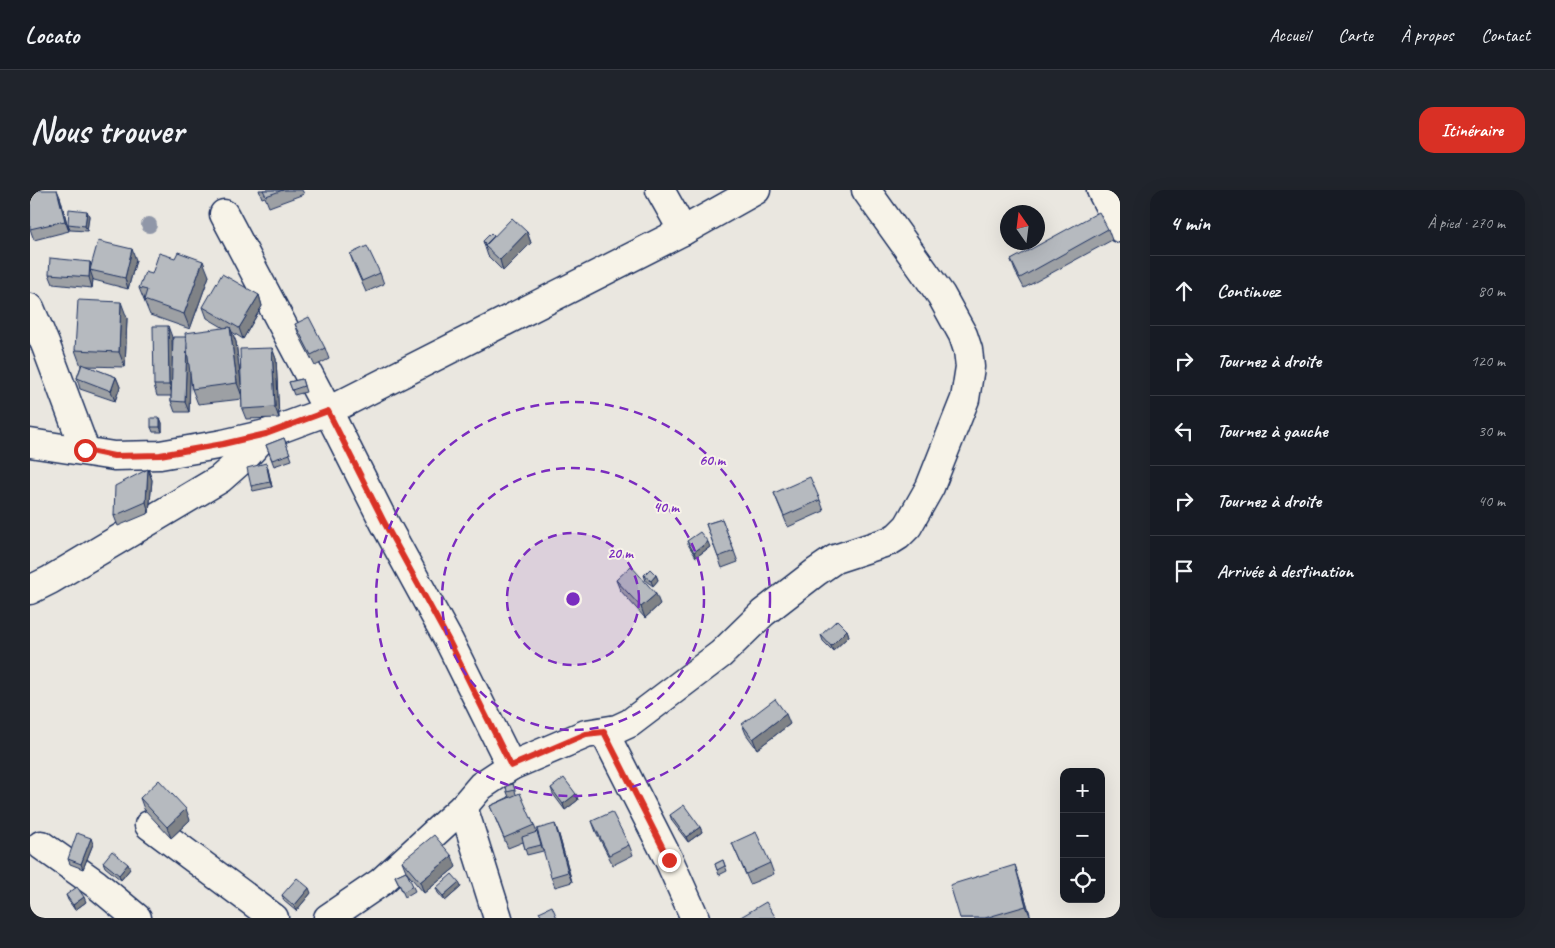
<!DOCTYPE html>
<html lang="fr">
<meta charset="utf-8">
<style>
body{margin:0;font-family:Caveat,sans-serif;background:#20242c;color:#f1f3f6}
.controls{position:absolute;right:15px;bottom:15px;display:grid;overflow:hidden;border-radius:10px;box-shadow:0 5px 20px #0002}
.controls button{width:45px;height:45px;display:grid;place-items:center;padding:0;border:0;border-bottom:1px solid #363941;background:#171b24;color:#f1f3f6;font:25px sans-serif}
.compass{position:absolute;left:970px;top:15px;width:45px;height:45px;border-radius:50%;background:#171b24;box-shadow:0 5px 20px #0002;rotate:346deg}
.stop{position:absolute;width:15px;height:15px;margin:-11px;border:4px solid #d93025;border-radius:50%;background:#fff}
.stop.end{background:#d93025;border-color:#fff;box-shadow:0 1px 5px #0008}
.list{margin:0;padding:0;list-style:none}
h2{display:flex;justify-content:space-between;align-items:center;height:65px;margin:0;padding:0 20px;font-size:21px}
h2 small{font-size:16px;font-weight:400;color:#9ea1a6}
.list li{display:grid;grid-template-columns:32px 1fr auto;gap:15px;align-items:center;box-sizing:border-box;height:70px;padding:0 20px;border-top:1px solid #363941}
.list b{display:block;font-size:19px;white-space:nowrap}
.list em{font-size:16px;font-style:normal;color:#9ea1a6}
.icon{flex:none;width:28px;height:28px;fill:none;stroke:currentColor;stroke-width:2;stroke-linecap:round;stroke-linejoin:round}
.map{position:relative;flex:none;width:1090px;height:728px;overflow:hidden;border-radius:15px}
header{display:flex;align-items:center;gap:30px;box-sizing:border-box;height:70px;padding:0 25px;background:#171b24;border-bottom:1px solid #363941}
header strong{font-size:24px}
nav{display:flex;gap:28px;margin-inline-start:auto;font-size:18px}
.intro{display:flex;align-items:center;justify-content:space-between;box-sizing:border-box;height:120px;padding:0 30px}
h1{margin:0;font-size:35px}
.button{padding:12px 22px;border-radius:15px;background:#d93025;color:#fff;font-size:18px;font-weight:700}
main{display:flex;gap:30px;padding:0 30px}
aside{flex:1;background:#171b24;border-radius:15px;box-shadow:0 5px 20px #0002}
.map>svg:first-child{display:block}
</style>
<header>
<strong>Locato</strong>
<nav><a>Accueil</a><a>Carte</a><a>À propos</a><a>Contact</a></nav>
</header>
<div class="intro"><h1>Nous trouver</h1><a class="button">Itinéraire</a></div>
<main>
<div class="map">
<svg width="1090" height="728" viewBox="0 0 1090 728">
<rect width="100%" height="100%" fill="#eae7e0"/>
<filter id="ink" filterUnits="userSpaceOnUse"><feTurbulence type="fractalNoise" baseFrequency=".02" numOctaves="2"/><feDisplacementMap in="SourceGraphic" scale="10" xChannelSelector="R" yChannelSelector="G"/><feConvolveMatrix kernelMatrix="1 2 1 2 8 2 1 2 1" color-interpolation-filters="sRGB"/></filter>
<g filter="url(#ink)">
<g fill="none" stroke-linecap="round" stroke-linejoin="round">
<g stroke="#1b2f5e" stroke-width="31">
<g id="minor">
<path d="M630,0L653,41"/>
<path d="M1071,0L1090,38"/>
<path d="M194,24L298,221L354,332L419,451L481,576L451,596L433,617L351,692L298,728"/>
<path d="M0,118L16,156L55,260"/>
<path d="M0,253L84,266L130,265L193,254L236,244L298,221L653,41L726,0"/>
<path d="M0,400L20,390L190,289L216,266L236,244"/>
<path d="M574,542L639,670L665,728"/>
<path d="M481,576L556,544L587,539L600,533L691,464L733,423L786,382L805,369L860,351L868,346L878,336L900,297L935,209L940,177L938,160L933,145L911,105L836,0"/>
<path d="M433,617L468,728"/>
<path d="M119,635L244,728"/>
<path d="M11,655L66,694L107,728"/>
</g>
</g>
<use href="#minor" stroke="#f7f3e8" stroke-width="28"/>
</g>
<circle fill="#9097a8" cx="119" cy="35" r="8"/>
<g fill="#9da0a4" stroke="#1b2f5e">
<path d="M229,0H272L274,4L239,17L235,7L232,8Z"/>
<path d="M30,7L39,41L4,50L0,39Z"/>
<path d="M57,21L59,26L57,41L40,40L38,34Z"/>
<path d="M1078,39L1082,50L994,98L985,81L981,70Z"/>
<path d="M497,42L501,53L473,81L458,66L453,51L464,46Z"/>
<path d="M320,64L350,83L354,94L336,102L324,75Z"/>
<path d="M106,70L98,99L64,90L63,89L62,98L23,94L19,84L60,72L61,75Z"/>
<path d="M122,84L179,86L160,139L120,125L109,98Z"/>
<path d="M229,105L232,116L213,149L202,142L206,152L211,196L242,158L246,169L249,228L216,229L212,219V209L168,214L162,199L160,180L159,222H145L141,211V206H127L124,195L142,147V156L156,147L194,138L177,128L173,117Z"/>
<path d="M97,128L95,177L56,176L86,187L90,197L85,211L50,199L47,188L51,176L45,160Z"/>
<path d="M265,134L295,158L299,169L285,176L269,145Z"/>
<path d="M272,189L276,202L264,205L259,192Z"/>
<path d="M130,228L132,233V242H123L121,237Z"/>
<path d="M254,248L262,270L244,276L236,255Z"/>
<path d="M236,273L238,279L242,297L223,301L221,296Z"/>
<path d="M118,279L122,290L119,323L88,336L84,326Z"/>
<path d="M744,303L790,310L794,321L758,337Z"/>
<path d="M692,329L708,372L692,378L676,334Z"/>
<path d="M657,351L680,357L666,367L659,356Z"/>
<path d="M614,385H626L628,390L623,396L616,391Z"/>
<path d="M586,390L630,414L615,428L590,400Z"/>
<path d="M817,440L819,446L803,461L793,451L791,445Z"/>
<path d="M712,534H760L727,559L716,544Z"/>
<path d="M483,594L486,604L504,635L507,643V642L513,661L497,665L493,652L478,658L460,616L479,607L477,602Z"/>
<path d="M521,598L546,604L548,610L535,620L523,604Z"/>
<path d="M110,608L160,630L141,648L114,619Z"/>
<path d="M640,625L670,637L672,642L658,652L642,631Z"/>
<path d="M562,631L599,655L603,665L583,675L566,642Z"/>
<path d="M525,634L529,645L542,692L525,697L521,687Z"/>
<path d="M702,653L740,673L744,684L720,694Z"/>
<path d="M63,654L53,679L40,674L38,669Z"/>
<path d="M693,670L697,681L689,685L685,674Z"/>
<path d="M372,671L426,677L394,703L376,682L385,701L375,707L365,686L376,681Z"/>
<path d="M73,672L100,679L91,690L75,677Z"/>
<path d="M990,691L1001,728H930Z"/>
<path d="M431,697L415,711L408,703L406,698Z"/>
<path d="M281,703L266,721L254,711L252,705Z"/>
<path d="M36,705L56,712L45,720L38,710Z"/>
</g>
<g fill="#7f8286" stroke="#1b2f5e">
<path d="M27,0L30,7L39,41L35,31Z"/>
<path d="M57,21L59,26L57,41L55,36Z"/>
<path d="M497,42L501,53L473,81L470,70Z"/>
<path d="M102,59L106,70L98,99L95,88Z"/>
<path d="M173,71L179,86L160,139L154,124Z"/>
<path d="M60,72L63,81L60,80L63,89L62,98L59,87Z"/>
<path d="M229,105L232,116L213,149L209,138Z"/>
<path d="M91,112L97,128L95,177L89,162Z"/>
<path d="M138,136L142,147L143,206L139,195Z"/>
<path d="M200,137L206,152L213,209L207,193Z"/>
<path d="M157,147L161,158L159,222L155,212Z"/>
<path d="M242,158L246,169L249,228L245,217Z"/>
<path d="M86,187L90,197L85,211L81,201Z"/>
<path d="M130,228L132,233V242L130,237Z"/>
<path d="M236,273L238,279L242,297L240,292Z"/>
<path d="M118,279L122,290L119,323L116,312Z"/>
<path d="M678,352L680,357L666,367L664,362Z"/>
<path d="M626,385L628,390L623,396L621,391Z"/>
<path d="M626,404L630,414L615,428L611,417Z"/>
<path d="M817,440L819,446L803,461L801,456Z"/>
<path d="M756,524L760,534L727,559L723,549Z"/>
<path d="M546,604L548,610L535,620L533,614Z"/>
<path d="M156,619L160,630L141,648L137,637Z"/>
<path d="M525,634L529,645L542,692L538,682Z"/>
<path d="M670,637L672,642L658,652L656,647Z"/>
<path d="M61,648L63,654L53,679L51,674Z"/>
<path d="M422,666L426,677L394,703L390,692Z"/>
<path d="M98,674L100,679L91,690L89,685Z"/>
<path d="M985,675L990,691L1001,728L996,716Z"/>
<path d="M429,692L431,697L415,711L413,706Z"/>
<path d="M279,698L281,703L266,721L264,716Z"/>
<path d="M54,707L56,712L45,720L43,715Z"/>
</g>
<g fill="#b6babf" stroke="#1b2f5e">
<path d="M10,0H27L35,31L0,39V2Z"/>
<path d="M233,0H253L236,6Z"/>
<path d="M39,19L57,21L55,36L38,34Z"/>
<path d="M1069,22L1078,39L990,88L981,70Z"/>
<path d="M482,28L497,42L470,70L455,56Z"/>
<path d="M461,43L464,46L456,54L453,51Z"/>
<path d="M68,51L102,59L95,88L60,80Z"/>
<path d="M337,56L350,83L332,91L320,64Z"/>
<path d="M148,62L173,71L154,124L114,110L117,100L109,98L115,82L122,84L129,63L145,68Z"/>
<path d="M20,68L60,72L59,87L19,84Z"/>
<path d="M192,84L229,105L209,138L173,117Z"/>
<path d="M48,110L91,112L89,162L45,160Z"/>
<path d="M279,127L295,158L281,165L265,134Z"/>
<path d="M123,136H138L139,195H124Z"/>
<path d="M200,137L207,193L162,199L155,143Z"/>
<path d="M143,147H156L157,153L155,212L141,211Z"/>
<path d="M242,158L245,217L212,219L210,159Z"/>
<path d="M52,174L86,187L81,201L47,188Z"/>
<path d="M272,189L274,196L262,200L259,192Z"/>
<rect x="121" y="228" width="9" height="9"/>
<path d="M254,248L260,264L242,270L236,255Z"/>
<path d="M236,273L240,292L221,296L217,278Z"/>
<path d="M118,279L116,312L84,326L85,296Z"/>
<path d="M780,287L790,310L754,326L744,303Z"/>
<path d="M692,329L704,361L688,367L676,334Z"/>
<path d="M670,342L678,352L664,362L657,351Z"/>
<path d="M601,376L626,404L611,417L586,390Z"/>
<path d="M620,379L626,385L621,391L614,385Z"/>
<path d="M807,430L817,440L801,456L791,445Z"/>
<path d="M745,509L756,524L723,549L712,534Z"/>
<path d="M534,588L546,604L533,614L521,598Z"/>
<path d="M129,590L156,619L137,637L110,608Z"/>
<path d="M483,594L485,600L477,602L476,596Z"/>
<path d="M490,603L504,635L474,648L460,616Z"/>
<path d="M654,615L670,637L656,647L640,625Z"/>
<path d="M582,622L599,655L579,665L562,631Z"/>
<path d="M525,634L538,682L521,687L507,639Z"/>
<path d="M507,642L511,655L495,659L492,647Z"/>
<path d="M726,642L740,673L716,684L702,653Z"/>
<path d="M47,643L61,648L51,674L38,669Z"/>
<path d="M404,645L422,666L390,692L372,671Z"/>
<path d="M82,661L98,674L89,685L73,672Z"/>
<path d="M693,670L695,676L687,680L685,674Z"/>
<path d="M985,675L996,716L955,728H930L920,695Z"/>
<path d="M376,681L383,696L373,702L365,686Z"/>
<path d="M422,684L429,692L413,706L406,698Z"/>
<path d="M267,688L279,698L264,716L252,705Z"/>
<path d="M47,697L54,707L43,715L36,705Z"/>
<path d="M736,712L746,728H709Z"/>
<path d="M522,716L527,728H512L509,722Z"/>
</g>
</g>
<g fill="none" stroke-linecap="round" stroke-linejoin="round" filter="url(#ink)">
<path stroke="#d93025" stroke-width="6" d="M55,260L84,266L130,265L193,254L236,244L298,221L354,332L419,451L481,576L556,544L574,542L639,670"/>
</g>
<circle cx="543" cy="409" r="66" fill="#7b2cbf" fill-opacity=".12"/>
<g fill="none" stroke="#7b2cbf" stroke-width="2.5" stroke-dasharray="9 6">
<circle cx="543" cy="409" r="66"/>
<circle cx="543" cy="409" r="131"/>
<circle cx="543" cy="409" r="197"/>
</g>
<circle cx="543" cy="409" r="8" fill="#7b2cbf" stroke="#f7f3e8" stroke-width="2.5"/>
<g font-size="15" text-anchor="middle" font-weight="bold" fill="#7b2cbf" stroke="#f7f3e8" stroke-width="4" stroke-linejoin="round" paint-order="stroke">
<text x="682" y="275">60 m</text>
<text x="636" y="322">40 m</text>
<text x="590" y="368">20 m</text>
</g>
</svg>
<div class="controls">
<button>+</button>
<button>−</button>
<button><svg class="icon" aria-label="locate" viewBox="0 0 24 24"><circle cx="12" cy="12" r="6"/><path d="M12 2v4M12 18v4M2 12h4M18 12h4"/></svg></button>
</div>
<svg class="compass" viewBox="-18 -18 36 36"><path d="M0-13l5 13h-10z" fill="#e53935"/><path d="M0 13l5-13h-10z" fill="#9ea1a6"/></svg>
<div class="stop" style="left:55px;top:260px"></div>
<div class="stop end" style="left:639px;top:670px"></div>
</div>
<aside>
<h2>4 min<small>À pied · 270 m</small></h2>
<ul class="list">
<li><svg class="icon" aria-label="ahead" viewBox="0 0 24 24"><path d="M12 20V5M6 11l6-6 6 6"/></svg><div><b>Continuez</b></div><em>80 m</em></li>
<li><svg class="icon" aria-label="right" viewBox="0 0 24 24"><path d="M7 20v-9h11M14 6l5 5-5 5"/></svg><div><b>Tournez à droite</b></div><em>120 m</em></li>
<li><svg class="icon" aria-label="left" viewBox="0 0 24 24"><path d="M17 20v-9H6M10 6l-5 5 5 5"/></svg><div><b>Tournez à gauche</b></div><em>30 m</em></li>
<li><svg class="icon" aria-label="right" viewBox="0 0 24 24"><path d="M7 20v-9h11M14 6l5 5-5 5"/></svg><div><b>Tournez à droite</b></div><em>40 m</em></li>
<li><svg class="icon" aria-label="arrive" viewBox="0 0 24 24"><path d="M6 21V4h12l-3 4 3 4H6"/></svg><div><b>Arrivée à destination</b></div></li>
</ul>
</aside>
</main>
